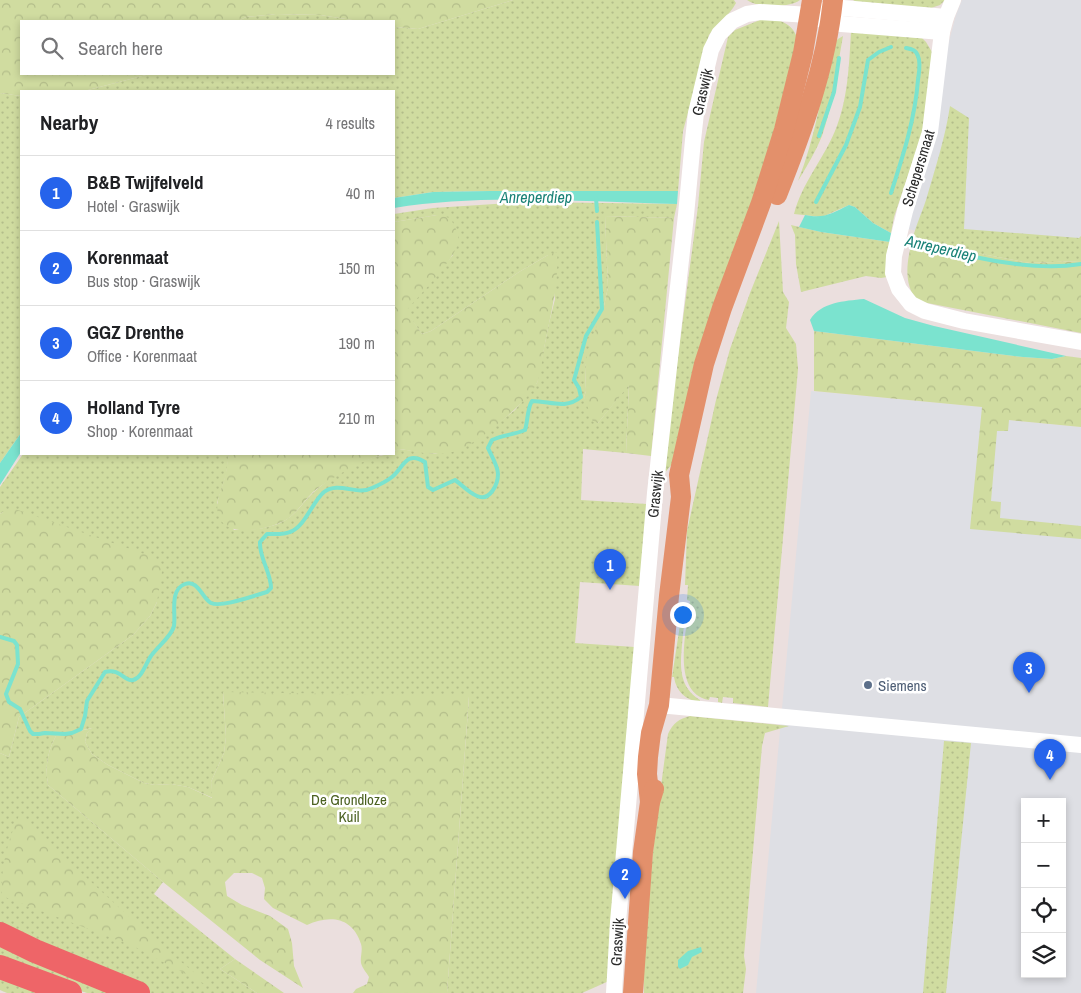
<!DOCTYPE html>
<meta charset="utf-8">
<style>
body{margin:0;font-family:"Archivo Narrow",sans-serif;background:#f6f6f6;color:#202124}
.controls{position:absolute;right:15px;bottom:15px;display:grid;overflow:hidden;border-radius:0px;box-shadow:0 2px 8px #0003}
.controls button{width:45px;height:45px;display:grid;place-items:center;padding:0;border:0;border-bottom:1px solid #e0e0e0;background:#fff;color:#202124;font:25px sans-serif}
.you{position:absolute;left:682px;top:614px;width:18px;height:18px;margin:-12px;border:4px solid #fff;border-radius:50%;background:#1a73e8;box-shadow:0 0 0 8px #1a73e833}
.badge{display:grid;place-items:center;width:32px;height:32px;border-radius:50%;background:#2563eb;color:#fff;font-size:16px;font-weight:700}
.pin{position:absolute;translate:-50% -41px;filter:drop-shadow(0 1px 2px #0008)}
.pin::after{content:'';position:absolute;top:26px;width:18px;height:15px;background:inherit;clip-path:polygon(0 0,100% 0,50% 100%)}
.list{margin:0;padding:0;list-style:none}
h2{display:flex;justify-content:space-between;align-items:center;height:65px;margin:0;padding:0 20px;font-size:21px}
h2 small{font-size:16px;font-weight:400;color:#757577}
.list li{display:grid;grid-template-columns:32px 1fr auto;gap:15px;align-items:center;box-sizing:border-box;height:75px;padding:0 20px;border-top:1px solid #e0e0e0}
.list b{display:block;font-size:19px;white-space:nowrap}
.list p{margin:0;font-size:16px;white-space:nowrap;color:#757577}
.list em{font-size:16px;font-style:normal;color:#757577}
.icon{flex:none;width:28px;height:28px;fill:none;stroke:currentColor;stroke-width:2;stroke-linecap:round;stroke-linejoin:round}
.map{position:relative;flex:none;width:1081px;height:993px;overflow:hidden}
.search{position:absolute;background:#fff;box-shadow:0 2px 8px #0003;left:20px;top:20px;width:375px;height:55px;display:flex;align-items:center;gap:12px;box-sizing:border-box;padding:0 18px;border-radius:0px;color:#757577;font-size:19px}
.panel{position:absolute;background:#fff;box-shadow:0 2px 8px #0003;left:20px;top:90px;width:375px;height:365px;border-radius:0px}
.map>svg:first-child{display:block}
</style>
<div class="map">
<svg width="1081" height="993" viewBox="0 0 1081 993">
<defs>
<pattern id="grass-dots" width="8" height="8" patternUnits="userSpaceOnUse" patternTransform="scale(1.25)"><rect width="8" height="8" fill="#d0dca0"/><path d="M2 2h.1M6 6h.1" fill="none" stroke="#b3bd8a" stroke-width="1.8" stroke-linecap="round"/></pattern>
<pattern id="forest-crowns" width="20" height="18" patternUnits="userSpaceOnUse" patternTransform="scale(1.25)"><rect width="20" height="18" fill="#d0dca0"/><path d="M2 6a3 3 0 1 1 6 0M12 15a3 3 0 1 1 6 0" fill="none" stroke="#b3bd8a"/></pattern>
</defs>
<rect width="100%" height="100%" fill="#ebdfde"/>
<g fill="#dedfe4" fill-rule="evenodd">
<path d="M962,0H1081V259L907,229L948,45L956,15Z"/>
<path d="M811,391L983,407L1009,420L1081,427V993H756ZM1025,802H1062V974H1025Z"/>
</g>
<g fill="url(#grass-dots)">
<path d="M513,0H734L736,3C729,16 717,24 709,35L683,131L678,191H490L433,192L394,198V91H84L150,74H394V27L418,29Z"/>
<path d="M747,0H800C789,8 758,8 747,0Z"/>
<path d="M853,0H945L940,5L931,8L856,2Z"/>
<path d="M276,14L320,15L359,21H238L246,17Z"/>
<path d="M775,19C794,25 797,33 800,51L678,457L662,476L698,206L704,142L719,76L728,37L735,30L760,20Z"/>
<path d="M851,32L922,38L926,42L932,52L923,131L894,217L891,233L873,223L855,207L849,205L822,217L794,214C802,183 823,160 835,131C848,100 849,66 851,32Z"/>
<path d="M843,36C837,69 833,104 822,136C816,151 807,166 798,181C815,138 823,91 831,46L838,39Z"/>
<path d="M0,93L21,96V433L0,463Z"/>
<path d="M950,106L969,118L964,229L1079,238L1081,236V261L1030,263L912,241C916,225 921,215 926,200C935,169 945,139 950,106Z"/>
<path d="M527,202L677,204L674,218L605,216L608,287L604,306L585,367L586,391L584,397L598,423L629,384L626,453L583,449L581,500L647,504L640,586L580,582L575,643L635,647L609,981L582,993H447L469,697L223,693L226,737L224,753L211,782L213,798L188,787L171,784L155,785L144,783L108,765L92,754L85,742L87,733L92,728L56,736C47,752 45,767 48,785L163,882L154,894L235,959L220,969L257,993H150L25,941L0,927V753L9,757L19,717L133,635L150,616L157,602L3,512L0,514V487L23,454H229L226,475L217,503L234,530C252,530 275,529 290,517C299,510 306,499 314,492C332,475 369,454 394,454V451L399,449L436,454L488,431L515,410L537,383L549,323L555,299L548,255L519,272L431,331L422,334L405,311L453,255L437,215L394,222V214L433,208Z"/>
<path d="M779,221L783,292L789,302L786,328L796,344L798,369L768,707L733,703V698L723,697L722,703L718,702V698L710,697L709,700C670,693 687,628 690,601L687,600L688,585H685L687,531L716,400L730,349L750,293Z"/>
<path d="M791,225L821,232L890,242L886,259L887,277L881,278L866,276L801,292L796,264L795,235Z"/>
<path d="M683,605H686C685,619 683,632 682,645C680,667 679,687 700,700V702C685,700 676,691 674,677H672Z"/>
<path d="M690,716L789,726L765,733L762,746L744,956L746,969L743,993H644L643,951L656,823L668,734C673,723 679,719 690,716Z"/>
<path d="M944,741L971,743L946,993H923Z"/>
<path d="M0,940L128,993H87L26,972L0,959Z"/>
<path d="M0,972L57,993H7L0,990Z"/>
</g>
<g fill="url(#forest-crowns)">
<path d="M0,0H513L418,29L394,27V21H359L320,15L276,14L246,17L238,21H21V74H150L84,91H21V96L0,93Z"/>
<path d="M437,215L450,218C454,225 460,234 458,243C455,259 418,297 406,311L422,334L431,331L519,272L548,255L557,252C559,286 550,316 544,349C542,359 541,374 537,383C528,402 476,445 456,451C438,457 418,452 400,449L394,451V222Z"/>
<path d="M605,216L674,218L651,456L626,453L629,385L598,423L593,422L584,397L586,391L585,367L588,350L604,306L608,287Z"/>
<path d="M912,241L1030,263L1081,261V333L917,301C903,283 907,261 912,241Z"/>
<path d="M814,331L1023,357L1052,359L1066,356L1081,358V427L1009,420L1008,431H997L991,501L1001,502L1000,518L1081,526V539L970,529L982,407L814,391Z"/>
<path d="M229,454H384C368,459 353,466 338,475C330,480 320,486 313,492C305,500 298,511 289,518C273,529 225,541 218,514C215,501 222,489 225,477C227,469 227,461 229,454Z"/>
<path d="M15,509L150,556L160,564L162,571L157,602L150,616L133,635L19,717L9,757L0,753V514L3,512Z"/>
<path d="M223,692L469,696L447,993H353L356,989L367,984L369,977C367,973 362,968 361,963C360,957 363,950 361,944C352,916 329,915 307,925L273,908L264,899L265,888L262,878L252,873H234L225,882L227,896L242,905L270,916L288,929L292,943L294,966L303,988L260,960L163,882L48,785C45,767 47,752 56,736L93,728L87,733L85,742L92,754L108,765L144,783L155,785L171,784L188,787L212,798L211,782L224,753L226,737Z"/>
<path d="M19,816L160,945L216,990L133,946L2,896C0,872 8,838 19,816Z"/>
<path d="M235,959L284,993H257L220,969Z"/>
</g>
<g fill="#7be3cf">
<path d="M490,191H678L677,204C584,202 485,193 394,208V198L433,192Z"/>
<path d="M849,205L855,207L873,223L891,233L890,242L821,232L799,227L805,215C825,219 832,213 849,205Z"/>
<path d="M864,299L905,318L934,326L1066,356L1052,359L1023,357L814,331L810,320C821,302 844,301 864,299Z"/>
<path d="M21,433V452L0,485V463Z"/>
<path d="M701,947L702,952L692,957L688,965L680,969L678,967V960L688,951Z"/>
</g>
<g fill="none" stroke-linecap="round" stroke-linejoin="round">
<g stroke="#7be3cf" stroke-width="4">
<path d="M819,136L834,92L839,58"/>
<path d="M891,193C903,156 915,119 918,80C919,72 921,63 918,56C916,50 912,49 906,48"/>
<path d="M596,198L597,211"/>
<path d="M816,202L846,145L860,107L868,60L879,52L891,47"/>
<path d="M903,240C956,253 1026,273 1081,264"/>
<path d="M0,637L14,641L17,645L18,664L6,694L9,702L20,709L30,731L33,734H39L45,733L65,734L72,733L81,729L85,716L87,701L105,672C120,668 125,682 133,680C142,678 146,663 151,656C157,647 172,636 174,626C176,613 169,590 185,584C198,579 202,598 211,603C222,608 255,595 267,592L271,588C271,572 259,558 260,542L267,534C274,534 283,535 290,532C305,527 312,502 324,492C339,481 357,496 372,488C379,485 387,481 392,477C404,467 406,450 425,462L428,487L433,490L455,480C462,485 469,493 477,496C490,502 498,484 498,474C498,466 491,455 488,448L492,440C503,435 513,435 525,430C528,421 527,409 532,401C550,401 565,410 581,397L579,388L574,380L586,336L602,309L597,222"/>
</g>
<g stroke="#fff" stroke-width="16">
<path d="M953,0L946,17L942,32L930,132L905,211L894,256L893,273L899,289L911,304L925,311L964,321L1081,342"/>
<path d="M822,11L832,7L946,17"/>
<path d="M659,705L1081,745"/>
<path d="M614,993L618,922L655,493L686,215L693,140L696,113L711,50L719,34L732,21L747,14L760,12L810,15L829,23L942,32"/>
</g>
<g stroke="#e3906b" stroke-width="20">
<path d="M777,195C802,132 826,67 833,0"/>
<path d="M650,802L647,774L648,757L651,733L659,705L669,596L681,497L679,475L704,364L722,308L761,203L784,130L803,53L812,0"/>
<path d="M633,993L643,852L650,802L654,789"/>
</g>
<g stroke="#ee6568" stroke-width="24">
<path d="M0,934L35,951L138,993"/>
<path d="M0,967L70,993"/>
</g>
</g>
<circle fill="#5c6f8a" stroke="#fff" stroke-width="2" cx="868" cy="685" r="5"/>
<g text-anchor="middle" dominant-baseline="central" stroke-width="5" stroke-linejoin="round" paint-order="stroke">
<g font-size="15" fill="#2a2a2a" stroke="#fff">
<text transform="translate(702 92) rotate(-77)">Graswijk</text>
<text transform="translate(918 168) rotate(-73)">Schepersmaat</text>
<text transform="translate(655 494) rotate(-84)">Graswijk</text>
<text transform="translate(617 942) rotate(-87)">Graswijk</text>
</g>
<g font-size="15" fill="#4e5e75" stroke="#fff" text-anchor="start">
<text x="878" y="685">Siemens</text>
</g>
<g font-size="15" fill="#4b6121" stroke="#fff">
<text x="349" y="799">De Grondloze<tspan x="349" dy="17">Kuil</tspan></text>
</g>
<g font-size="16" font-style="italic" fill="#198277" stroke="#fff">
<text x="536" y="197">Anreperdiep</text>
<text transform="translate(941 248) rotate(13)">Anreperdiep</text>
</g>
</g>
</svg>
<div class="controls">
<button>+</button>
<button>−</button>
<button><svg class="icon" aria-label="locate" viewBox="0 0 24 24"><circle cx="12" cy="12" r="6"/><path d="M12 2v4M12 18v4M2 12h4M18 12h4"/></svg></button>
<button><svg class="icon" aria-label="layers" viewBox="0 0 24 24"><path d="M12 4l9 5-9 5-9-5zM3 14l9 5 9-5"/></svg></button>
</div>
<div class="you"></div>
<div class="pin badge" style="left:610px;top:590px">1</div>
<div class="pin badge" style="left:625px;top:899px">2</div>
<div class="pin badge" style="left:1029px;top:693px">3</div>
<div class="pin badge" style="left:1050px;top:780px">4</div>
<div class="search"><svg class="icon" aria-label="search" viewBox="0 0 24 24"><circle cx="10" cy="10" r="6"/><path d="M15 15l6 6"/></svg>Search here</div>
<section class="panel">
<h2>Nearby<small>4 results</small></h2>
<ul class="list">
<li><span class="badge">1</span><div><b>B&amp;B Twijfelveld</b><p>Hotel · Graswijk</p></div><em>40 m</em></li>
<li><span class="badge">2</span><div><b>Korenmaat</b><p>Bus stop · Graswijk</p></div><em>150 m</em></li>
<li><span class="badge">3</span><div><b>GGZ Drenthe</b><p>Office · Korenmaat</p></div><em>190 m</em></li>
<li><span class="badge">4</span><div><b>Holland Tyre</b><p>Shop · Korenmaat</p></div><em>210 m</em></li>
</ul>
</section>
</div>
